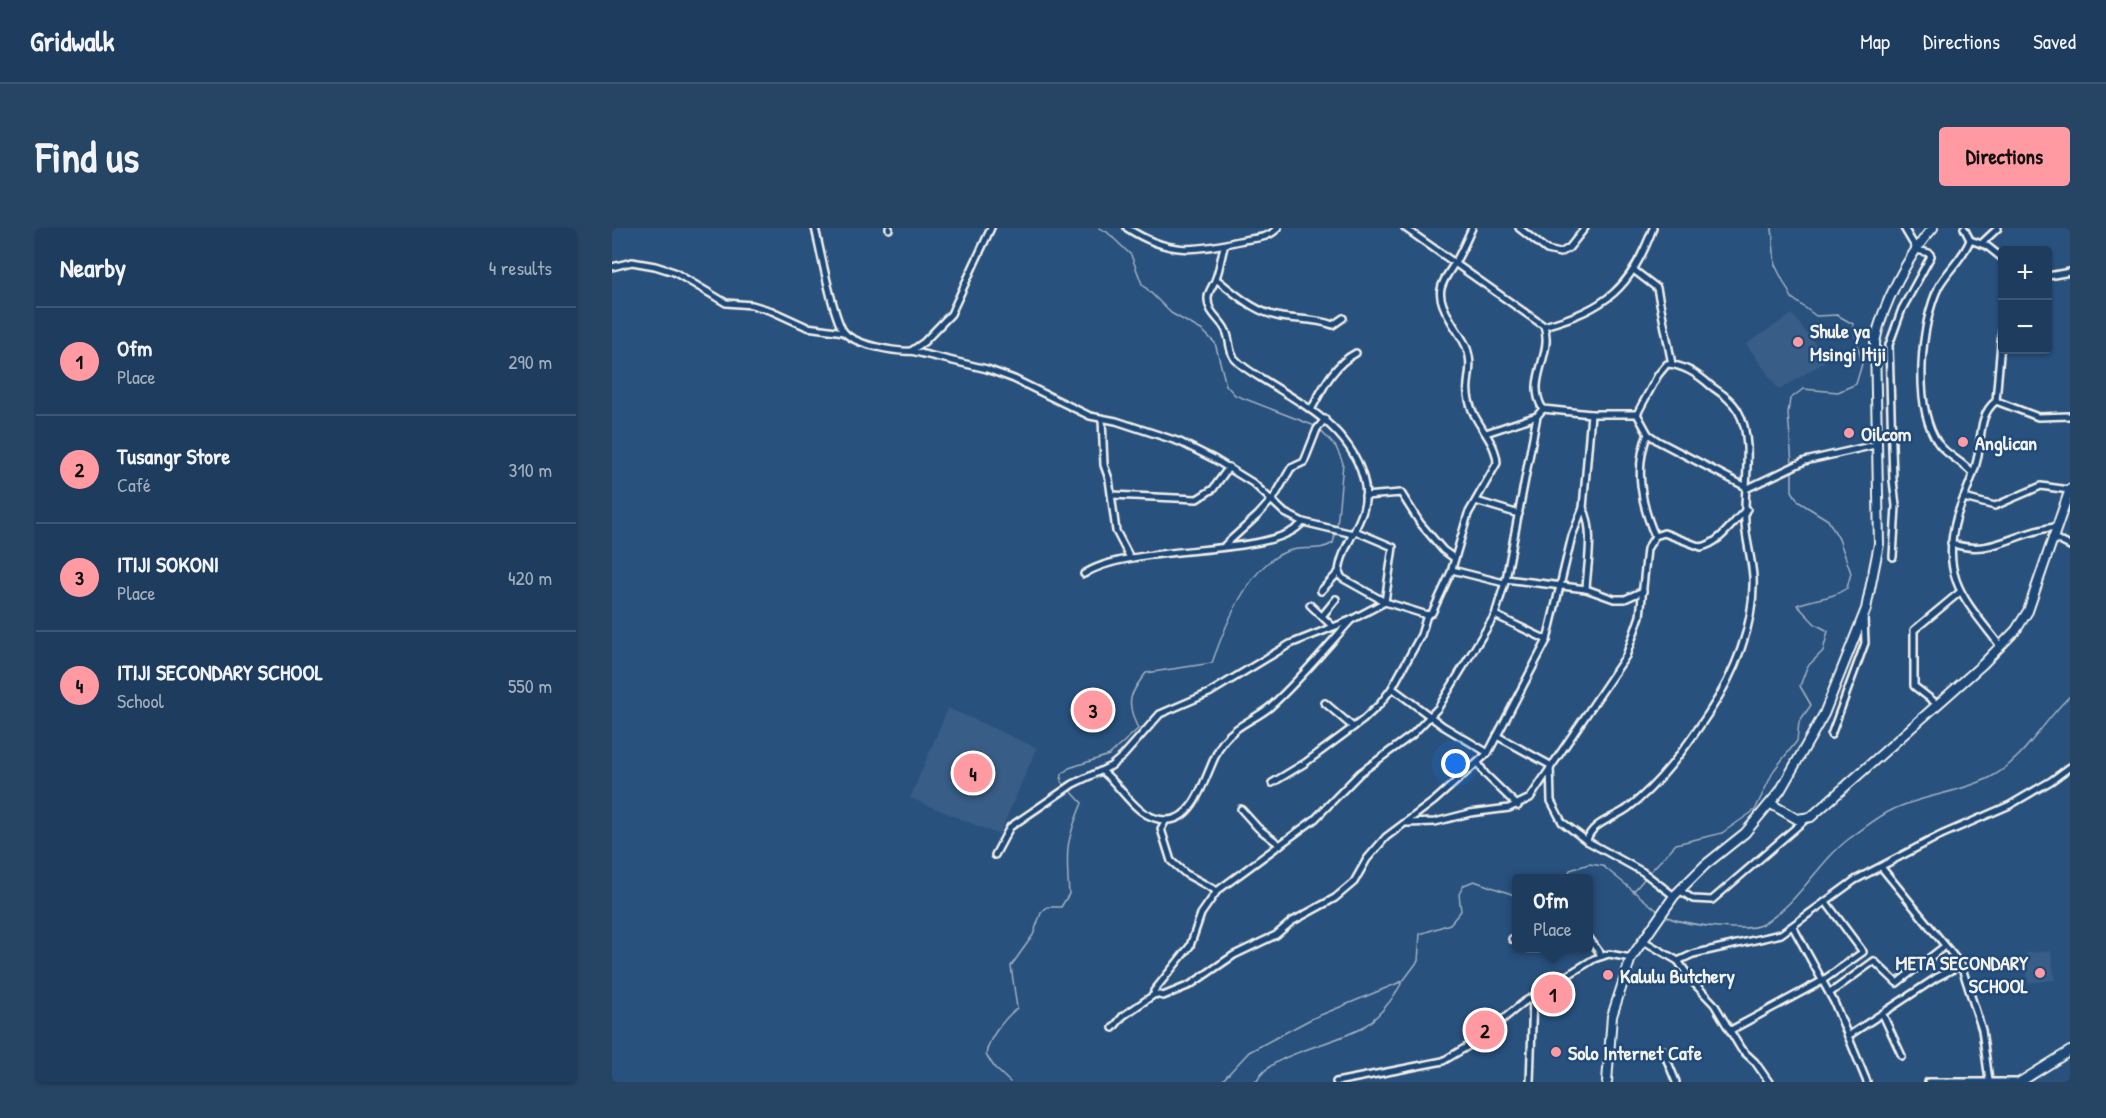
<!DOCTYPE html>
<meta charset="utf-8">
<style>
body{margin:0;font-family:"Patrick Hand",sans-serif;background:#264464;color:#f1f3f6}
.controls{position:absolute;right:18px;top:18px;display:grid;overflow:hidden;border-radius:6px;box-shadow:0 2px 4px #0004}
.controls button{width:54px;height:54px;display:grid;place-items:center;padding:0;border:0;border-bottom:2px solid #3c5673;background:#1e3d5e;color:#f1f3f6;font:30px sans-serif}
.you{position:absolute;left:844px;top:536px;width:21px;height:21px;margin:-15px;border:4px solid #fff;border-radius:50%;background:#1a73e8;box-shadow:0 0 0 9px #1a73e833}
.badge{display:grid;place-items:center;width:39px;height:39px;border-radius:50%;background:#ff9aa2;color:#111;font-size:20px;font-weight:700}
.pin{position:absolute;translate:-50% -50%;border:3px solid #fff;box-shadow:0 2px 6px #0006}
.popup{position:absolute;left:900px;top:646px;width:81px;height:78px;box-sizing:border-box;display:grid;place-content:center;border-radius:6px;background:#1e3d5e;filter:drop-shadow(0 2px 4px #0005);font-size:20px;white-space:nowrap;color:#a1aebc}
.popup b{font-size:22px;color:#f1f3f6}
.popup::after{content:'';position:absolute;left:50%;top:100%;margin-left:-12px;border:12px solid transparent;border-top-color:#1e3d5e}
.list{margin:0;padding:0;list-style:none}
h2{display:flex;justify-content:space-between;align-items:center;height:78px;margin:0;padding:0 24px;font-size:26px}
h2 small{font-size:20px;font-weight:400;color:#a1aebc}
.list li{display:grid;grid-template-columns:39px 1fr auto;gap:18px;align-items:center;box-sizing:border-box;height:108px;padding:0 24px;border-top:2px solid #3c5673}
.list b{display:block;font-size:22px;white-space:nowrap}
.list p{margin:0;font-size:20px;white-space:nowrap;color:#a1aebc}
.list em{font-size:20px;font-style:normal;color:#a1aebc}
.map{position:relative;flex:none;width:1458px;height:854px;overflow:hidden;border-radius:6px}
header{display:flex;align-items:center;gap:36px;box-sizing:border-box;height:84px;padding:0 30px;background:#1e3d5e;border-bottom:2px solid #3c5673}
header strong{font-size:28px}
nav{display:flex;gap:33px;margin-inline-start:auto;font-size:21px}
.intro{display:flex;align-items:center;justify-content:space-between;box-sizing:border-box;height:144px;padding:0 36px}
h1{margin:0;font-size:42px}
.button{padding:15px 27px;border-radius:6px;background:#ff9aa2;color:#111;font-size:21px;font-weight:700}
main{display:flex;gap:36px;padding:0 36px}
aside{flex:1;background:#1e3d5e;border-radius:6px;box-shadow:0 2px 4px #0004}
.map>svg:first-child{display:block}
</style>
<header>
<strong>Gridwalk</strong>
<nav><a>Map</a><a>Directions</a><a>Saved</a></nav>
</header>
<div class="intro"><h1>Find us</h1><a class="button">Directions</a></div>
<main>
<aside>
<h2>Nearby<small>4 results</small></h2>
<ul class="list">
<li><span class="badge">1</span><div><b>Ofm</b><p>Place</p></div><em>290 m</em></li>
<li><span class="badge">2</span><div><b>Tusangr Store</b><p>Café</p></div><em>310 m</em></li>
<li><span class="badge">3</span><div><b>ITIJI SOKONI</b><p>Place</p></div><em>420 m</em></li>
<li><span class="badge">4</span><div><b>ITIJI SECONDARY SCHOOL</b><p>School</p></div><em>550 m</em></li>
</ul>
</aside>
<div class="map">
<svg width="1458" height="854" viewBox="0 0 1458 854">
<rect width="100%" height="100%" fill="#28517e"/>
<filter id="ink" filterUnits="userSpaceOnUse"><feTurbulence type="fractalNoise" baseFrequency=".0167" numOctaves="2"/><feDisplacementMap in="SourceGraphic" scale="12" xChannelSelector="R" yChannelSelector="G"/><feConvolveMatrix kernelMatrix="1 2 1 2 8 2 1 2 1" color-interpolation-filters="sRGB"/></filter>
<g filter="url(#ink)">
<g fill="#375d86">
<path d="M1180,86L1216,132L1167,162L1134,116Z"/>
<path d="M336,480L425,520L387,607L298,570Z"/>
<path d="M1439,723L1443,752L1416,755L1413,725Z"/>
</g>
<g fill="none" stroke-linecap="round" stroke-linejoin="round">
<g stroke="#a4b2be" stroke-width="1.5">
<path d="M487,0L495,4L519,27L530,56L559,85L591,103L603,115L614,157L623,167L703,198"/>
<path d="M1160,0L1163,37L1180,70L1204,88L1225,87L1241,96L1250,136L1244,156L1226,164L1191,161L1178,171L1176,185L1180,236"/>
<path d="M707,201L724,219L731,235L725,299"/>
<path d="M453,558L449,553L450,546L457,540L497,527L526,501C514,474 516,468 534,445L600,435C613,398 637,336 676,323C692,318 707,324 721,315L724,303"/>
<path d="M1037,645L1064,616L1110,605L1143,582L1162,542L1185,513L1187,494L1199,477L1188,458L1195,439L1211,423L1216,403L1203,396L1185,377C1205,369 1217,372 1235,360L1239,345L1227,311L1216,292L1187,274L1180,263V241"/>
<path d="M955,650L958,642L977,636L991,638L1047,684"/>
<path d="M1021,664L1034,649"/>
<path d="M1054,688C1069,697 1136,705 1151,696C1187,675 1206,634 1238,610C1251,601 1265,589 1280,582C1311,567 1348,565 1379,549C1412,532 1431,493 1458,468"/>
<path d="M398,854L383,840L374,827C376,810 392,791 405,780L399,738L421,707L429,685L435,679H449L457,666C454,623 453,616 470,575L457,561"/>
<path d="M609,854L637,824L699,791L791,753L806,733L808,706L838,696L849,683L847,666L852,657L862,653L905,668"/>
<path d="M640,854L645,853C657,825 725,816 751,799C767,789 782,770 790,754"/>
</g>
<g stroke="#f4f1e8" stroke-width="10">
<g id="street">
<path d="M203,0C208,20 221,91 232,104C243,117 284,124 299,123L375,141L402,151L478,188L504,193L568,214L602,231L641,255L673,285L691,294L741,306"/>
<path d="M515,0C555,26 582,24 627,13C643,9 654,12 666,0"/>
<path d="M793,0L932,98C942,127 913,152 931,181L979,186H1025L1036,206L1046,213L1136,260L1193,233L1263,217"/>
<path d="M907,0L935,22L948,25L957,20L973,0"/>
<path d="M1352,0L1358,12C1352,29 1336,42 1327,58C1308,96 1301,178 1326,215C1334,227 1350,233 1360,245"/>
<path d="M277,1V0"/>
<path d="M1358,12L1375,18L1390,30"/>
<path d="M1370,15L1386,0"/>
<path d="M612,19C609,29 608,40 604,50C602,57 596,63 596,70C595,84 608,91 613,101C619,111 616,124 623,131C632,141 646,148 657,155C698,180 744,206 753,258C758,291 730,313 727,344L730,350L773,374L781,319L743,303"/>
<path d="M0,39L20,34L43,38L62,44L114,75L140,77L160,83L195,99L232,104"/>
<path d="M1023,43L1045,60L1060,136"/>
<path d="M1436,48L1458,44"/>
<path d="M604,51C625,67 642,84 669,89C688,92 703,90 721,97L731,90"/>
<path d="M932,98C995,80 1018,61 1041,0"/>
<path d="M299,123L312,114L339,86L379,0"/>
<path d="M1384,173L1390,103"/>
<path d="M931,181L925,188L894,351L883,387L826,480L800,507L748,545L703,591L605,663L589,686L578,718L542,763L543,766L551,768L578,757L622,727L664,707L679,694L723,670L742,654L755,631L774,609L822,573L876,525L935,412L960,308L971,280L979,186"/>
<path d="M699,182C711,160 721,137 744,125"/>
<path d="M490,191L492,237L497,251L504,303L518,330"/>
<path d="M874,205L925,188"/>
<path d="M1036,206C1022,238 1029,277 1043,308"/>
<path d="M500,267L585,271L601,261L617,239"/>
<path d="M753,268L789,265L808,295L831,322L842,330"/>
<path d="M1352,270L1383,278L1429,258L1457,262"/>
<path d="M864,273L907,286"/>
<path d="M971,280C983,301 975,338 974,361"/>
<path d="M1440,309L1458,318"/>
<path d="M1339,315C1377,330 1405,303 1443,299"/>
<path d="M613,317L646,287L663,268L679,240L692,234L705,201L713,191"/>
<path d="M1281,329L1284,278L1281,252L1277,117L1290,81L1319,28L1317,25L1305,22L1292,0"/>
<path d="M840,342L892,355"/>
<path d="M472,346C521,314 662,331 691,294"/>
<path d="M894,351L974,361L1002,371H1013L1031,363"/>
<path d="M709,363L727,344"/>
<path d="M698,377L720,398"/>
<path d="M711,387L724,371"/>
<path d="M883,387L935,412"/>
<path d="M1389,419C1354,373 1327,350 1345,288C1351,269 1361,251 1365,232C1370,211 1366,187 1384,173L1426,189L1458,188"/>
<path d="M780,460L831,498L876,525"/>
<path d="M713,475L741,499"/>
<path d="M1325,476L1302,458V402L1348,364"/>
<path d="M1219,507L1253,415L1252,389"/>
<path d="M885,508L938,537L939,573L950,594L975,613L1031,644L1062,668"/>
<path d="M866,535L873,546L906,578"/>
<path d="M491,544C511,559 524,592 555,592C587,592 595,536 611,514C624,497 642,492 658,479C687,453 713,421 739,392"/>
<path d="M660,555L693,535L751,492L768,476L780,460L809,407L815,387"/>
<path d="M629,581L646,600L668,617"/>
<path d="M554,592L549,601L559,633L574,646L605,663"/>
<path d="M795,595L823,594L858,585L897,580L918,570L1014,428L1028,388L1035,321L1043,308L1052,305L1089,319C1109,315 1120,294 1135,281"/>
<path d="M975,613C978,595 1003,590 1016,580C1048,556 1074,519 1096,486C1122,447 1143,397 1141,349C1140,331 1134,313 1133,295C1131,263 1143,211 1126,183C1120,172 1109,165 1099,158C1087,147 1072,137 1055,136L1046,147L1025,186"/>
<path d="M383,627L398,599L461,556L499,538L511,528L548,486L597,465L678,416L739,392L773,374L815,387L820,385L839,344L856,286L885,235C884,214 867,200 860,182C850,155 861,149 857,128C855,114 844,103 838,91C821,63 829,57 844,33C850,23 855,11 860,0"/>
<path d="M1270,640L1349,737L1370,802L1377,852"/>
<path d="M1067,662L1081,671L1100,672L1194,591"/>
<path d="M1181,699L1222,774L1255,854"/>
<path d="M977,710L990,728"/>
<path d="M900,711L905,710"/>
<path d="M1030,712L1066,733L1081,754L1102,776L1129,821L1143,834L1157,854"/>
<path d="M917,720H927"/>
<path d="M1066,733L1081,726L1169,706L1243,652L1329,607L1398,577L1439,553L1458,539"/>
<path d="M1218,765L1262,733L1285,755L1333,718"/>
<path d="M1271,787L1290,828"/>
<path d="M501,800L511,788L543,766"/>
<path d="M1119,802L1210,753L1251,724L1214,674"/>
<path d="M1236,808L1324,750L1349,737"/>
<path d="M1051,822L1064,854"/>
<path d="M724,854L831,833L863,814L912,774L982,731L997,726L1019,730"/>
<path d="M918,854L921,769"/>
<path d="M1316,854H1408"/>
</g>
</g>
<g stroke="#f4f1e8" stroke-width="12">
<g id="secondary">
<path d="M1159,576L1185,591L1199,589L1371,436L1404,402L1416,383L1458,261"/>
<path d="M995,854L1000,788L1019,730L1062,668L1093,637L1133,605L1168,563L1212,486L1254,381L1267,316L1263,114C1270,78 1296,27 1321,0"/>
<path d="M1408,854L1458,823"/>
</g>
</g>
<use href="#street" stroke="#1f4a7a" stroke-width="5"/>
<use href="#secondary" stroke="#1f4a7a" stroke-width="8"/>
</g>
</g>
<g fill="#ff9aa2" stroke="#1f4a7a" stroke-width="2">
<circle cx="1186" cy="114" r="6"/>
<circle cx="1237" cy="205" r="6"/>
<circle cx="1351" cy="214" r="6"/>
<circle cx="1428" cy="745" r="6"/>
<circle cx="996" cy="747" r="6"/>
<circle cx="944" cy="824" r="6"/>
</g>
<g text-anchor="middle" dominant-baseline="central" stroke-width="5" stroke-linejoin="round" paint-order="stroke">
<g font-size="20" font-weight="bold" fill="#f4f1e8" stroke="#1f4a7a" text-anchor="start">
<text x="1198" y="102">Shule ya<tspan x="1198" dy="23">Msingi Itiji</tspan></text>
<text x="1249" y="205">Oilcom</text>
<text x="1363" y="214">Anglican</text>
<text x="1416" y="734" text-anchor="end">META SECONDARY<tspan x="1416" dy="23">SCHOOL</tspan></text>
<text x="1008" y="747">Kalulu Butchery</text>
<text x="956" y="824">Solo Internet Cafe</text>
</g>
</g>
</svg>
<div class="controls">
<button>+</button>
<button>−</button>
</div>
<div class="you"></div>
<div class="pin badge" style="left:941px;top:766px">1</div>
<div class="popup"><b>Ofm</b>Place</div>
<div class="pin badge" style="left:873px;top:802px">2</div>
<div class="pin badge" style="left:481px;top:482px">3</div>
<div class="pin badge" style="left:361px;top:545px">4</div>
</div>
</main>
